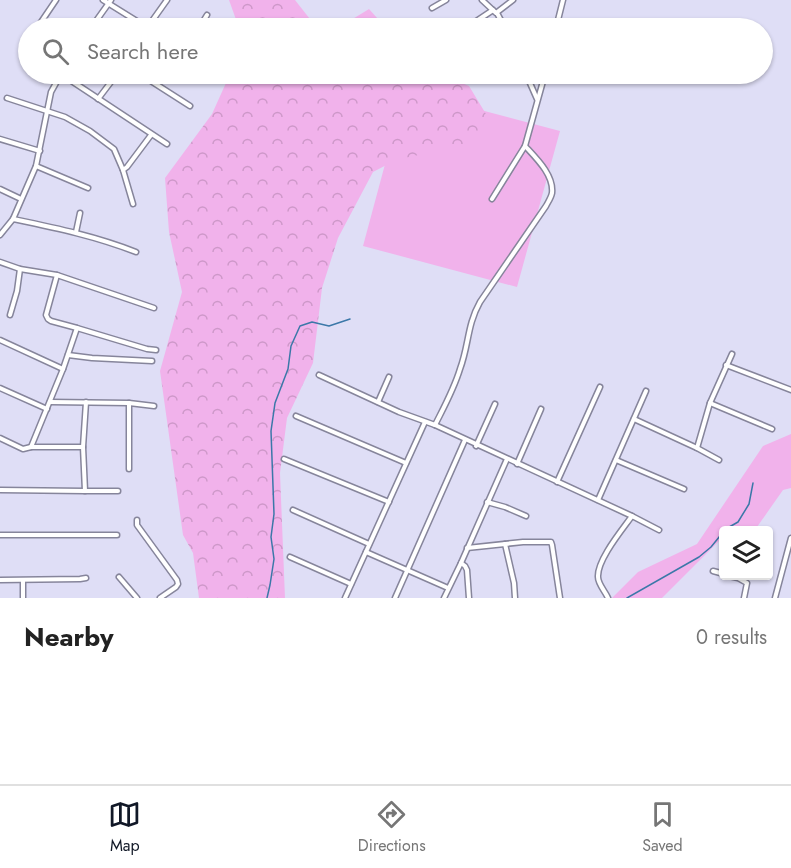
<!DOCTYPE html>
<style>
body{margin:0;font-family:Jost,sans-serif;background:#f6f6f6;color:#222}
.controls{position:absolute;right:18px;bottom:18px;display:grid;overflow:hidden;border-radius:6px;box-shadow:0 2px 4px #0004}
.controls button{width:54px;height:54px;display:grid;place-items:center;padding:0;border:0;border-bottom:2px solid #e0e0e0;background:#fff;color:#222;font:30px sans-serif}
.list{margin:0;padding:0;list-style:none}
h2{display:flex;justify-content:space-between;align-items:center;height:78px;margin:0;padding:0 24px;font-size:26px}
h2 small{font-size:20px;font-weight:400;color:#767676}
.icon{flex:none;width:33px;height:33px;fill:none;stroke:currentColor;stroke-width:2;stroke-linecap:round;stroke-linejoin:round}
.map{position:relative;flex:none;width:791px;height:598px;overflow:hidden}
.search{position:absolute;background:#fff;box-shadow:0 2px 4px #0004;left:18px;right:18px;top:18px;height:66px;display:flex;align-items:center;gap:15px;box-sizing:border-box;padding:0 21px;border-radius:33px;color:#767676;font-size:22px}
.sheet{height:186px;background:#fff}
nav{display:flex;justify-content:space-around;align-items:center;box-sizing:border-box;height:84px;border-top:2px solid #e0e0e0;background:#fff;font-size:16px;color:#767676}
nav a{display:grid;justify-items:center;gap:3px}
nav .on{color:#111827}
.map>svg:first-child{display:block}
</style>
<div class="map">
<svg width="791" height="598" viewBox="0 0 791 598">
<defs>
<pattern id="forest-crowns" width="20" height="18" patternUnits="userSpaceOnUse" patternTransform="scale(1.5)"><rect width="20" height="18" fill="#f1b2eb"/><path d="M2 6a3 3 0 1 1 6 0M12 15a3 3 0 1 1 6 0" fill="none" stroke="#ce98c9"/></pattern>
</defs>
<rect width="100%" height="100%" fill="#dfdef6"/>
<g fill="#f1b2eb">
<path d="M405,90L560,131L517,287L363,246Z"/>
<path d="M791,434V488L783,490L757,527L744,530H724L723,537L662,598H612L638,572L697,544L763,446Z"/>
</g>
<g fill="url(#forest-crowns)">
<path d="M229,0H295L317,28H239Z"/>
<path d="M369,9L386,28H338Z"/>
<path d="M230,74H440L469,86L489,119L493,136L441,150L396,160L373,172L338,238L322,288L313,363L287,418L280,473L285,598H199L193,553L183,535L160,371L182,292L169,232L165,178L212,114Z"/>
</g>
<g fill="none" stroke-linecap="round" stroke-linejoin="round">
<g stroke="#3b78a8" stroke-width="1.5">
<path d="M724,530L738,522L749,504L753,483"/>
<path d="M267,598L270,585L274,559L271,537L274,514L271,431L275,403L288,369L291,346L300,326L312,322L329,326L350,319"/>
<path d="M627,598L699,557L711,547L724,531"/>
</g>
<g stroke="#86859b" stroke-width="7">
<g id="minor">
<path d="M103,0L148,28"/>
<path d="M482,0L496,13L513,0"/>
<path d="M432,8L446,0"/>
<path d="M497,13L505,28"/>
<path d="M37,28L56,0"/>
<path d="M91,28L111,0"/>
<path d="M147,28L167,0"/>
<path d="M199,28L207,15"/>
<path d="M466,28L493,10"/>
<path d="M556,28L563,0"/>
<path d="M28,42L23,53L28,58"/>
<path d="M61,74L167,144"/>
<path d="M140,74L190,106"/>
<path d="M215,74L219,75L222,74"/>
<path d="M526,74L537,99"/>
<path d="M7,98L65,117L90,131L114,149L123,170L133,204"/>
<path d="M98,99L117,74"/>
<path d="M0,139L40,151"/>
<path d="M36,166L88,188"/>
<path d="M123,170L127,167L151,135"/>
<path d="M0,189L21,199"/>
<path d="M492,199L525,146L545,74"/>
<path d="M13,219C56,228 95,236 136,252"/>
<path d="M76,232L80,213"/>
<path d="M0,235L13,219L36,166L51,92L61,74"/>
<path d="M0,262L20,269L57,275L154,308"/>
<path d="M57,275L46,315L48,319L51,321L77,328L147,349L156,350"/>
<path d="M10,315L17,291L20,269"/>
<path d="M0,340L63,369"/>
<path d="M68,355L92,358L152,361"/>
<path d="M726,365L791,390"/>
<path d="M319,375L399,412L435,425L632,516C622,530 597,560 598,577C598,584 605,591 608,598"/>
<path d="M0,388L47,409"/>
<path d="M50,402L129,403L154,406"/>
<path d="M378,402L389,377"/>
<path d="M129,403V469"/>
<path d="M710,403L772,429"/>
<path d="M296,416L406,463"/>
<path d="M634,419L697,448L719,460"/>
<path d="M435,425C444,407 454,389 460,369C469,345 467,325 480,302L546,206C548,202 551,198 552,193C554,175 536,158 525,146"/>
<path d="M0,438L23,449L31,447H83"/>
<path d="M476,446L495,404"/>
<path d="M31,447L63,369L77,328"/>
<path d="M697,448L710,403L732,354"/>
<path d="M284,459L389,502"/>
<path d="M616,460L684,489"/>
<path d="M517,464L541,409"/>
<path d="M557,482L600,387"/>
<path d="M0,490L85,491L83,447L86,402"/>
<path d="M85,491H118"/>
<path d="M598,500L646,391"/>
<path d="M487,502L505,507L526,516"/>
<path d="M293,510L369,544"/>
<path d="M632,516L659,530"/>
<path d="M137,520V525L177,580L178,584L176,587L160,598"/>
<path d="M0,535H117"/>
<path d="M505,544L514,583L515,598"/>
<path d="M467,548L523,542H551L552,545L560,598"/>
<path d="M366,552L448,588"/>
<path d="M290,557L351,584"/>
<path d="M461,563L465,566L467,570L469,598"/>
<path d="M713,571L724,574"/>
<path d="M729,576L738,578L747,583L744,598"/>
<path d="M119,577L137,598"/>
<path d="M0,580L80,579L86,578"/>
<path d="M23,581V598"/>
<path d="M345,598L425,422"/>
<path d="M395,598L465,440"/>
<path d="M444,598L461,563L507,459"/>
<path d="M775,598L791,538"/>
</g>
</g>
<use href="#minor" stroke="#fff" stroke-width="4"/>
</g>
</svg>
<div class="controls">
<button><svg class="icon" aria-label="layers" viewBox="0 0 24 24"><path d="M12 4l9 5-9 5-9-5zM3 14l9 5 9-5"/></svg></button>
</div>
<div class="search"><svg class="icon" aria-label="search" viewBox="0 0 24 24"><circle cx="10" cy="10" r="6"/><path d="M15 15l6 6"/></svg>Search here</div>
</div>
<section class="sheet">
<h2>Nearby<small>0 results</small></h2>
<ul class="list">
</ul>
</section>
<nav>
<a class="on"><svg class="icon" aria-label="map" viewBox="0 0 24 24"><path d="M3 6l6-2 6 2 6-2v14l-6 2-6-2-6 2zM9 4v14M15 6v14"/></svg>Map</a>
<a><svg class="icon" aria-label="directions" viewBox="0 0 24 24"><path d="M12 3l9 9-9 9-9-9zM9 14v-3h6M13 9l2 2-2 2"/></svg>Directions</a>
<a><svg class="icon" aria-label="saved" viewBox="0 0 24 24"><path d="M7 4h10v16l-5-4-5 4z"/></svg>Saved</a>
</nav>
